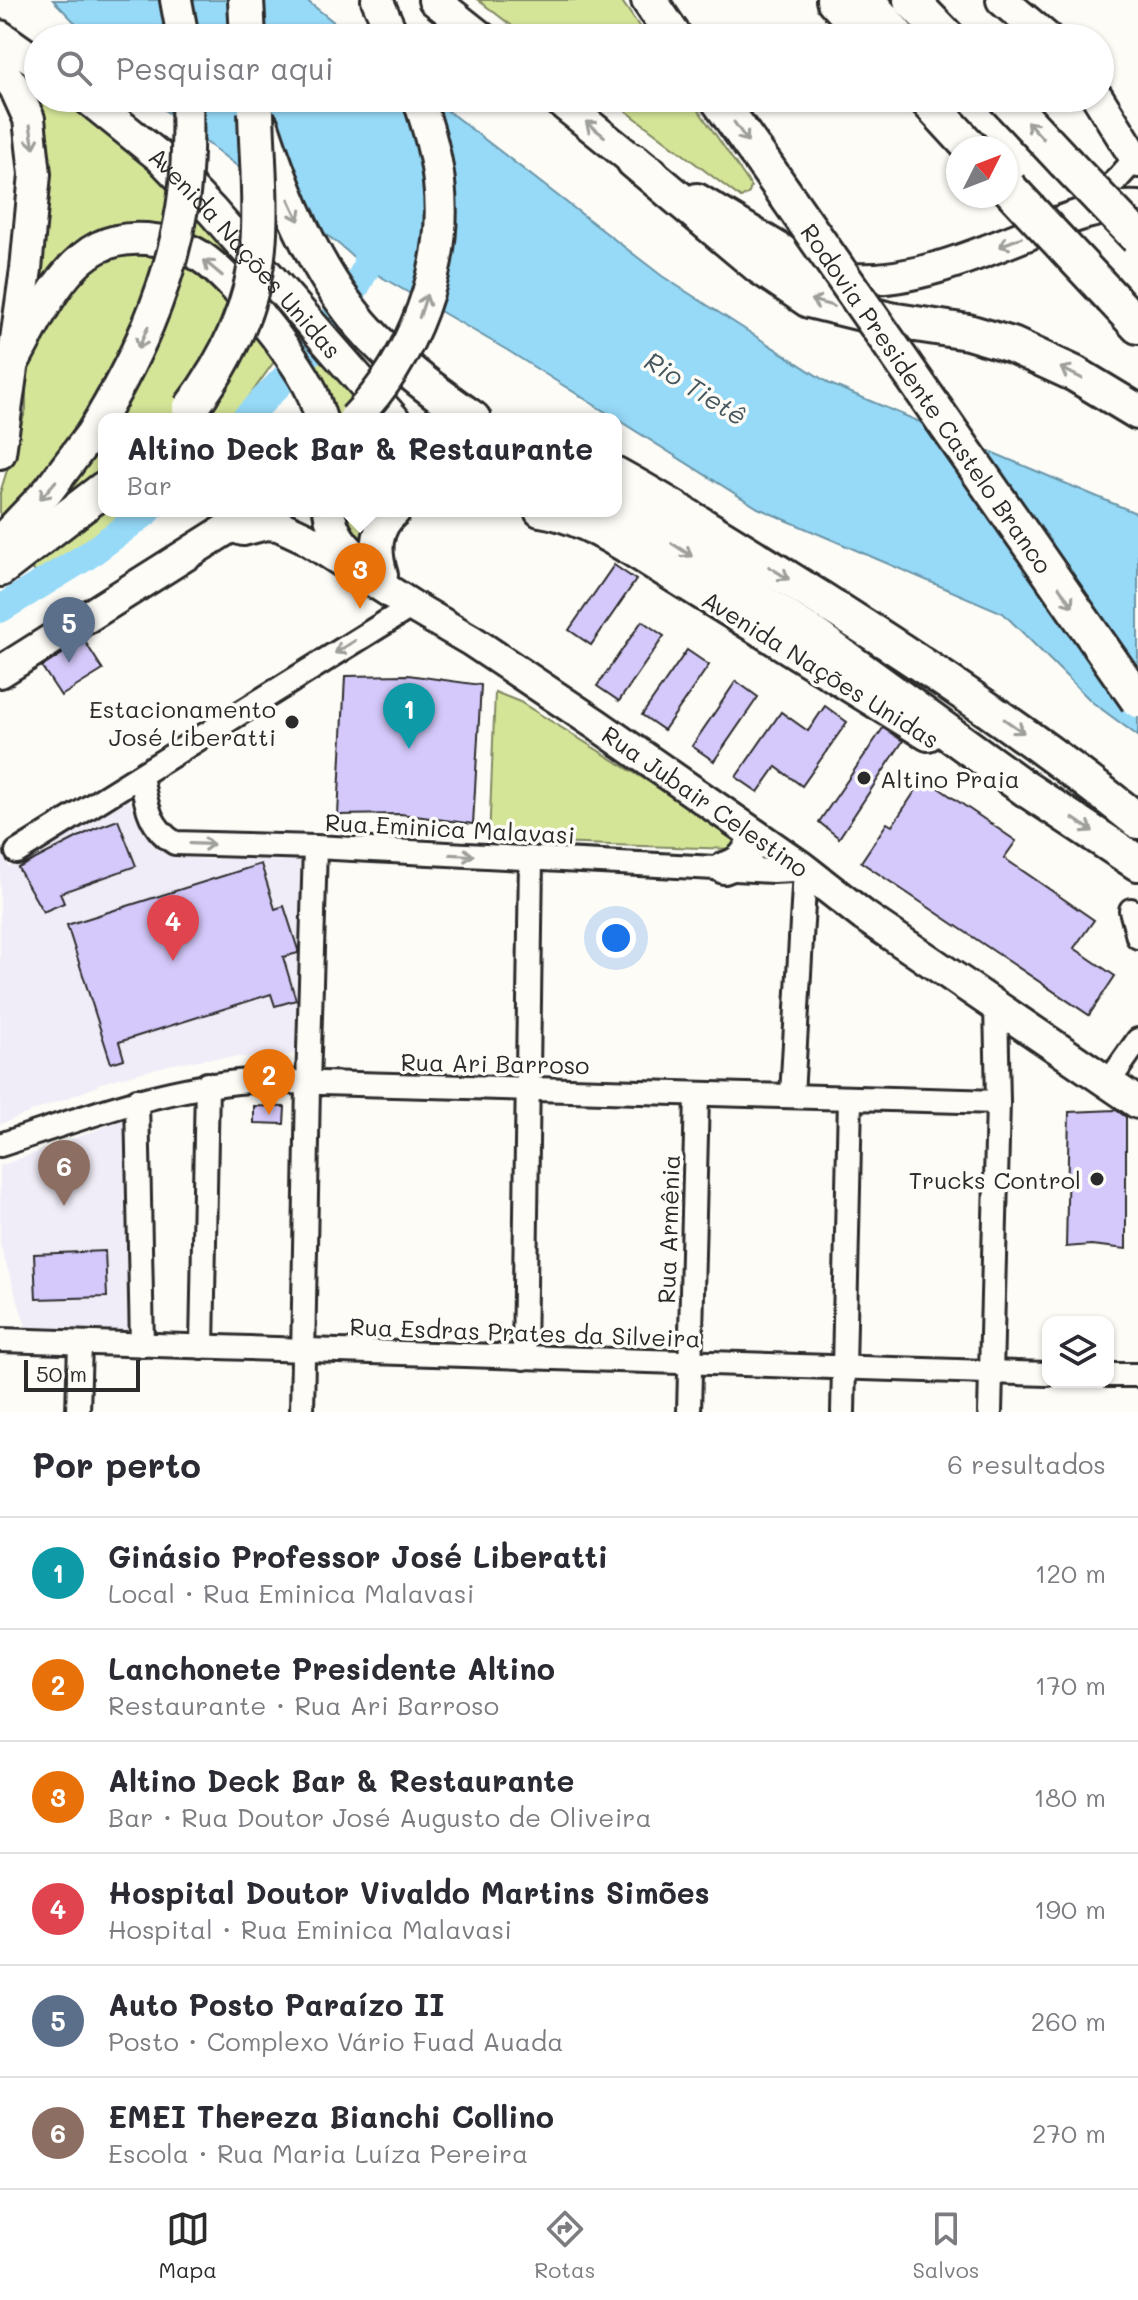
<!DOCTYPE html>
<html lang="pt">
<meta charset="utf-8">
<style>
body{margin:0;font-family:Mali,sans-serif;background:#f2f2f3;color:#2b2b33}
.controls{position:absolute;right:24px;bottom:24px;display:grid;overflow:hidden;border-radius:16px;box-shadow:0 2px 6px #0004}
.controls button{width:72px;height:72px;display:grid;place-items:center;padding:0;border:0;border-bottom:2px solid #e1e1e2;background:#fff;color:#2b2b33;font:40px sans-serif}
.compass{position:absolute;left:946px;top:136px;width:72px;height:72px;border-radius:50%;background:#fff;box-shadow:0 2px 6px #0004;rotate:48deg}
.scale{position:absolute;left:24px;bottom:20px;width:116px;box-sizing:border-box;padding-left:8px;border:4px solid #2b2b2b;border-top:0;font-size:22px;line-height:28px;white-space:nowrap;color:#2b2b2b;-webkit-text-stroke:6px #fdfcf7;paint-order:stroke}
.you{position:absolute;left:616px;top:938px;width:28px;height:28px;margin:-20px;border:6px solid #fff;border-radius:50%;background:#1a73e8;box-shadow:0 0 0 12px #1a73e833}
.badge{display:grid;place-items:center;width:52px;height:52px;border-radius:50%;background:#2b2b2b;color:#fff;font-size:26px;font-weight:700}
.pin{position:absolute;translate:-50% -66px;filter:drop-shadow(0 2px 4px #0008)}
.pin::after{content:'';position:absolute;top:42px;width:28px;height:24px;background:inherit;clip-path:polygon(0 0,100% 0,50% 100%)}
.popup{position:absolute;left:98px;top:413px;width:524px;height:104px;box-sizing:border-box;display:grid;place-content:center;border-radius:16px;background:#fff;filter:drop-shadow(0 2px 6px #0005);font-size:26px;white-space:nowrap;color:#7c7c81}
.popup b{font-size:30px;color:#2b2b33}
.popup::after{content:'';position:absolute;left:50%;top:100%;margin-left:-16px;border:16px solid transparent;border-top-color:#fff}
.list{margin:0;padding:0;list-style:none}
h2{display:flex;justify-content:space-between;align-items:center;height:104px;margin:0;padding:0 32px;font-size:34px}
h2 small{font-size:26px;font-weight:400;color:#7c7c81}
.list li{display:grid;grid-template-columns:52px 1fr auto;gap:24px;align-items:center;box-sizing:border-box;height:112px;padding:0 32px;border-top:2px solid #e1e1e2}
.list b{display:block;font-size:30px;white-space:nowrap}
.list p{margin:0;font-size:26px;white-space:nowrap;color:#7c7c81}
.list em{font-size:26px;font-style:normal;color:#7c7c81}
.icon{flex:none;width:44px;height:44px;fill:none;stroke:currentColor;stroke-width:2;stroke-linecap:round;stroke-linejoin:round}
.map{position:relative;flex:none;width:1138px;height:1412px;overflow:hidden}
.search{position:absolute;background:#fff;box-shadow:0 2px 6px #0004;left:24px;right:24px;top:24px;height:88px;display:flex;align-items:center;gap:20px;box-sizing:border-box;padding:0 28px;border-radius:44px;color:#7c7c81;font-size:30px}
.sheet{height:776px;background:#fff}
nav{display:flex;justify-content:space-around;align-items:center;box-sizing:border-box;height:112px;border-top:2px solid #e1e1e2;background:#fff;font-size:22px;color:#7c7c81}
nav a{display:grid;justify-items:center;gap:4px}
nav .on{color:#2b2b2b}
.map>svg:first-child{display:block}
</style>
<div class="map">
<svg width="1138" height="1412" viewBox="0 0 1138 1412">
<rect width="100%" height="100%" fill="#fdfcf7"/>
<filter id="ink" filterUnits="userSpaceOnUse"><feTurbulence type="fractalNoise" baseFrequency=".0125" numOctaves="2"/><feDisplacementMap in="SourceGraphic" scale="16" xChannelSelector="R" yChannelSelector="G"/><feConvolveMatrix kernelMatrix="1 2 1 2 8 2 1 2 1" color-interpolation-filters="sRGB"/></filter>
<g filter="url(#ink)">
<g fill="#f1edf8">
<path d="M128,798L141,827L157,847L177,855L207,859H300L298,1054L205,1059L173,1064L97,1084L98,1086L0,1124V855L4,854L9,867Z"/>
<path d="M126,1119L132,1335L27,1330L0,1245V1166Z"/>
</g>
<g fill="#d5e598" stroke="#808862" stroke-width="2">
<path d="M478,0H621L647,38H528Z"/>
<path d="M38,63V98H87L394,419H321L284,348L233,419H104V511H136L39,577L0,529V493L26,409V269L35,173L0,67Z"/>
<path d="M609,98H690L747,180L751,187L749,193L741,198Z"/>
<path d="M329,511H395L377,557Z"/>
<path d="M495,692L520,702L744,841L733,849L489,841Z"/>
</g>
<g fill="#96daf8" stroke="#6b94a6" stroke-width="2">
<path d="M53,0H306L354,38H90Z"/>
<path d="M149,98H431L662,276L830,384L1138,514V736L1092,702L1003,613L758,508L507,350L366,268L341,246Z"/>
</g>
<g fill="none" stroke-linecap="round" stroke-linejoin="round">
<g stroke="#96daf8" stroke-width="28">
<path d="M245,419L312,350L354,290L366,268L370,231"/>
<path d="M0,609L87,556L148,511"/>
</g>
</g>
<g fill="#d5c9fb" stroke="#2b2b2b" stroke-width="2">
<path d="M614,565L636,580L591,645L569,630Z"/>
<path d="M642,621L664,636L619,701L597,686Z"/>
<path d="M84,640L103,670L61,696L42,667Z"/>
<path d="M687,650L709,665L664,730L642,715Z"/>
<path d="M408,675L481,685L473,824L401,814L338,815L345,676Z"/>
<path d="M736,681L758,697L714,761L692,746Z"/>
<path d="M825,706L847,722L802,786L776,767L758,792L736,777L781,712L808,731Z"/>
<path d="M883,728L903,741L839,838L819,822Z"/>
<path d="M924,778L1016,841L1004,858L1094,920L1074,948L1115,976L1089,1015L861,862L887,823L892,826Z"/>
<path d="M118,820L136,866L60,893L64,903L43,912L18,868L94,829Z"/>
<path d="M261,864L275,909L284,906L298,950V953L283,957L296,1000L275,1006L271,994L119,1042L124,1059L111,1063L67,925Z"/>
<path d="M254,1106L285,1107L284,1124L254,1123Z"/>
<path d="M1116,1110L1126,1117V1249L1091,1245L1066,1247L1069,1112Z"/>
<path d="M105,1251L107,1297L36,1299L34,1254Z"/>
</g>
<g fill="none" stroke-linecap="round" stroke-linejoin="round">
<g stroke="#2b2b2b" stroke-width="28">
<g id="minor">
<path d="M1093,206L1138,156"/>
<path d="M141,776C146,803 149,828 175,843L315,847L773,871L793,870L800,866"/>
<path d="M17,852L412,606"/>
<path d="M1131,910L1138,937"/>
<path d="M1115,1073L1138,1040"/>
<path d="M792,1095L805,870"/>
<path d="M137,1100L142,1345"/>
<path d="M0,1145C83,1118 163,1087 250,1081L998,1102"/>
<path d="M0,1340L1048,1374"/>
<path d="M202,1347L207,1084"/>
<path d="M524,1358L531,858"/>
<path d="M1108,1375H1138"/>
<path d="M78,1412L80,1343"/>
<path d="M302,1412L308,1085L315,847"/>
<path d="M689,1412L697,1095"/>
<path d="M843,1412L850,1099"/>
<path d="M990,1412L998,1102L996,1004"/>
</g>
</g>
<g stroke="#2b2b2b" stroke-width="36">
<g id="major">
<path d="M176,0L183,38"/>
<path d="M377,0L394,38"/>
<path d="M434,0L482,38"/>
<path d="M1002,0L1047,38"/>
<path d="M0,36L38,63"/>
<path d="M0,67L15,88L29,119L35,174L26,269L0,453"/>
<path id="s1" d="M87,98L160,157L212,211L394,419"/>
<path d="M556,98L634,161L652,172"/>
<path d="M1098,98L1138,162"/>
<path d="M697,199L805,264C820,271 835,277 852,279C912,283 976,255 1031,233C1066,219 1099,205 1138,207"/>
<path d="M13,363C34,326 59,267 99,247C127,233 166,238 193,252C227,269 295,356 311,390C315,400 318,410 321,419"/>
<path d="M329,511C332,532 345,549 362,561"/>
<path d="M540,511C574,516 602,533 631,550L928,735"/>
<path id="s2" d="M231,526L243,530L266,524L278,525L304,537L412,606L472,641L596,724L800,866L864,916L1138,1103"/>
<path d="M0,541L48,491L91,434"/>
<path d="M382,575C375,552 374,528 395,511"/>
<path d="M0,672L249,515"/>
<path d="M724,868C743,862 748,854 755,835"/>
</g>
</g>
<g stroke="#2b2b2b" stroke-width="40">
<g id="highway">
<path d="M246,0L248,38"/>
<path d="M649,0L675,38"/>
<path d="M834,0L869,38"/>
<path d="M867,0L899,38"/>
<path d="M911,0L948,38"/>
<path d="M717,98L765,165"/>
<path d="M925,98L971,148"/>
<path d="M1005,98L1065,162"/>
<path d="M261,126C281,187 309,257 349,309C381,353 429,388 473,419"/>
<path d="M634,161L759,266L809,300L890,320L968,332L1012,345L1075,374L1138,412"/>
<path d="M1113,299L1138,326"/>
<path d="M616,475C685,513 752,556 819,598C929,668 1036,739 1138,821"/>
<path d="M616,508L812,634L1026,789L1138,863"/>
<path d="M0,569L104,489"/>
</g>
</g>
<use href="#minor" stroke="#fdfcf7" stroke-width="22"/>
<use href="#major" stroke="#fdfcf7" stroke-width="30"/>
<use href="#highway" stroke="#fdfcf7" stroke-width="34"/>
<g stroke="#2b2b2b" stroke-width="36" stroke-linecap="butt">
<g id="major-bridge">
<path d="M354,419C413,359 449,266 439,182C436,153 428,126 418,98"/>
<path d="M91,434C134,364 169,290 182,208C188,172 188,134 187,98"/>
</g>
</g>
<g stroke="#2b2b2b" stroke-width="40" stroke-linecap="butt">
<g id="highway-bridge">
<path d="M1065,162L1138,238"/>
<path id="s3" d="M765,165L1138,700"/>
<path d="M1009,188L1113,299"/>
<path d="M190,409C226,362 253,307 258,247C262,203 257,156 256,112"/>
</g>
</g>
<use href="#major-bridge" stroke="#fdfcf7" stroke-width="30"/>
<use href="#highway-bridge" stroke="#fdfcf7" stroke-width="34"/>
</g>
<defs><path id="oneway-shaft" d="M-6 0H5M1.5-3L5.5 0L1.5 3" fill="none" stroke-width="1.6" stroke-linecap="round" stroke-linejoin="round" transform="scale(2)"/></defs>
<g stroke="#9e9e9b">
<use href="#oneway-shaft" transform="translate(595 129) rotate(-141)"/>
<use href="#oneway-shaft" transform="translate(1035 130) rotate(-133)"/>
<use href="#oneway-shaft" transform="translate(741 132) rotate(55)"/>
<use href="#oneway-shaft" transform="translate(32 137) rotate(81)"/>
<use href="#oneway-shaft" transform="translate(294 210) rotate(65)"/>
<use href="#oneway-shaft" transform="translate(1010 242) rotate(158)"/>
<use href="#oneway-shaft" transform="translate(213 268) rotate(-140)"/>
<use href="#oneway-shaft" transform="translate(822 303) rotate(-164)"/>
<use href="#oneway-shaft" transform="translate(423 306) rotate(-72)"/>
<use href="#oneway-shaft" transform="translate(143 338) rotate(114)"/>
<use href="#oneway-shaft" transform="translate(1071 373) rotate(-153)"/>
<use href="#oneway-shaft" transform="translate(48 490) rotate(131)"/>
<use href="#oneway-shaft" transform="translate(682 550) rotate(33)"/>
<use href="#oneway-shaft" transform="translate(779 573) rotate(32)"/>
<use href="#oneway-shaft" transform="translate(1066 597) rotate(55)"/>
<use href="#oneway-shaft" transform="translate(345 647) rotate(148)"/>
<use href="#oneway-shaft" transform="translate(1014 726) rotate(35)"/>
<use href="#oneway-shaft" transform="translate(1083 825) rotate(33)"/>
<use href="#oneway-shaft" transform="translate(202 844) rotate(2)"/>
<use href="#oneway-shaft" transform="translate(462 855) rotate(3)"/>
</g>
</g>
<g fill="#2b2b2b" stroke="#fdfcf7" stroke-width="3">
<circle cx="292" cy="722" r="8"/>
<circle cx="864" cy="778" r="8"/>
<circle cx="1097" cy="1179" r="8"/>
</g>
<g text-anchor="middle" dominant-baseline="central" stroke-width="7" stroke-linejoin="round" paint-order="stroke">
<g font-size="24" fill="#2b2b2b" stroke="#fdfcf7">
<text stroke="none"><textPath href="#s1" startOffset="222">Avenida Nações Unidas</textPath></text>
<text stroke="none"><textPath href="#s3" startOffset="284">Rodovia Presidente Castelo Branco</textPath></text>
<text transform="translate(821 669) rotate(32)">Avenida Nações Unidas</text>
<text stroke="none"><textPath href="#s2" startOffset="558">Rua Jubair Celestino</textPath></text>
<text transform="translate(450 828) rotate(3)">Rua Eminica Malavasi</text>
<text transform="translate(495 1063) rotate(1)">Rua Ari Barroso</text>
<text transform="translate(668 1229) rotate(-88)">Rua Armênia</text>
<text transform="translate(525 1332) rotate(2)">Rua Esdras Prates da Silveira</text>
</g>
<g font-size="24" fill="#2b2b2b" stroke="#fdfcf7" text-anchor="end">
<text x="276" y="708">Estacionamento<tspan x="276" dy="28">José Liberatti</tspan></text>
<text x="880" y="778" text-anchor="start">Altino Praia</text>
<text x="1081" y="1179">Trucks Control</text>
</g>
<g font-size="26" font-style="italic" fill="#46575e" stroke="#fdfcf7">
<text transform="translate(696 388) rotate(32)">Rio Tietê</text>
</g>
</g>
</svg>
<div class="controls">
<button><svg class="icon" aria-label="layers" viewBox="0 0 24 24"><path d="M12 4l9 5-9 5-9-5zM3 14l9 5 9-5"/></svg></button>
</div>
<svg class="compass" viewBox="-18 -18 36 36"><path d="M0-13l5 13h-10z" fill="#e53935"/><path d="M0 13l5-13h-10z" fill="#7c7c81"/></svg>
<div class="scale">50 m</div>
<div class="you"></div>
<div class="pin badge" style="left:409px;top:749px;background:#0f9aa8">1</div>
<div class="pin badge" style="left:269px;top:1115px;background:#e8710a">2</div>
<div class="pin badge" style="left:360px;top:609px;background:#e8710a">3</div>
<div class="popup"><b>Altino Deck Bar &amp; Restaurante</b>Bar</div>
<div class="pin badge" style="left:173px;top:961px;background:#e0444e">4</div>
<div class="pin badge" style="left:69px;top:663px;background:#5c6f8a">5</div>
<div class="pin badge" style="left:64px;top:1206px;background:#8d6e63">6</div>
<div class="search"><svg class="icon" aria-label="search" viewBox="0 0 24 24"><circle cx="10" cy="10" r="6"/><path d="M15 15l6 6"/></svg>Pesquisar aqui</div>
</div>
<section class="sheet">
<h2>Por perto<small>6 resultados</small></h2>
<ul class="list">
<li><span class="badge" style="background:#0f9aa8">1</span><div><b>Ginásio Professor José Liberatti</b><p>Local · Rua Eminica Malavasi</p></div><em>120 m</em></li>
<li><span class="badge" style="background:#e8710a">2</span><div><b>Lanchonete Presidente Altino</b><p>Restaurante · Rua Ari Barroso</p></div><em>170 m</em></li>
<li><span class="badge" style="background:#e8710a">3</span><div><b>Altino Deck Bar &amp; Restaurante</b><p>Bar · Rua Doutor José Augusto de Oliveira</p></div><em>180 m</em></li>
<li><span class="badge" style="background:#e0444e">4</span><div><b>Hospital Doutor Vivaldo Martins Simões</b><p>Hospital · Rua Eminica Malavasi</p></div><em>190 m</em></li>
<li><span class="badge" style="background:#5c6f8a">5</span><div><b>Auto Posto Paraízo II</b><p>Posto · Complexo Vário Fuad Auada</p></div><em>260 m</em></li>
<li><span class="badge" style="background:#8d6e63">6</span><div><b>EMEI Thereza Bianchi Collino</b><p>Escola · Rua Maria Luíza Pereira</p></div><em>270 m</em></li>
</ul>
</section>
<nav>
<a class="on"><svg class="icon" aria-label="map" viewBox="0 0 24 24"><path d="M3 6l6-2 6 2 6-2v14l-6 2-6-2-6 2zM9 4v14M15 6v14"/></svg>Mapa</a>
<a><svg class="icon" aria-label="directions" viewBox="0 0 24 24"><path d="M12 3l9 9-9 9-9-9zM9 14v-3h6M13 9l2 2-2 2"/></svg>Rotas</a>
<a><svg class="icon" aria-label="saved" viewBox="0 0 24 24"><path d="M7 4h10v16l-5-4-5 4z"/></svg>Salvos</a>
</nav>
